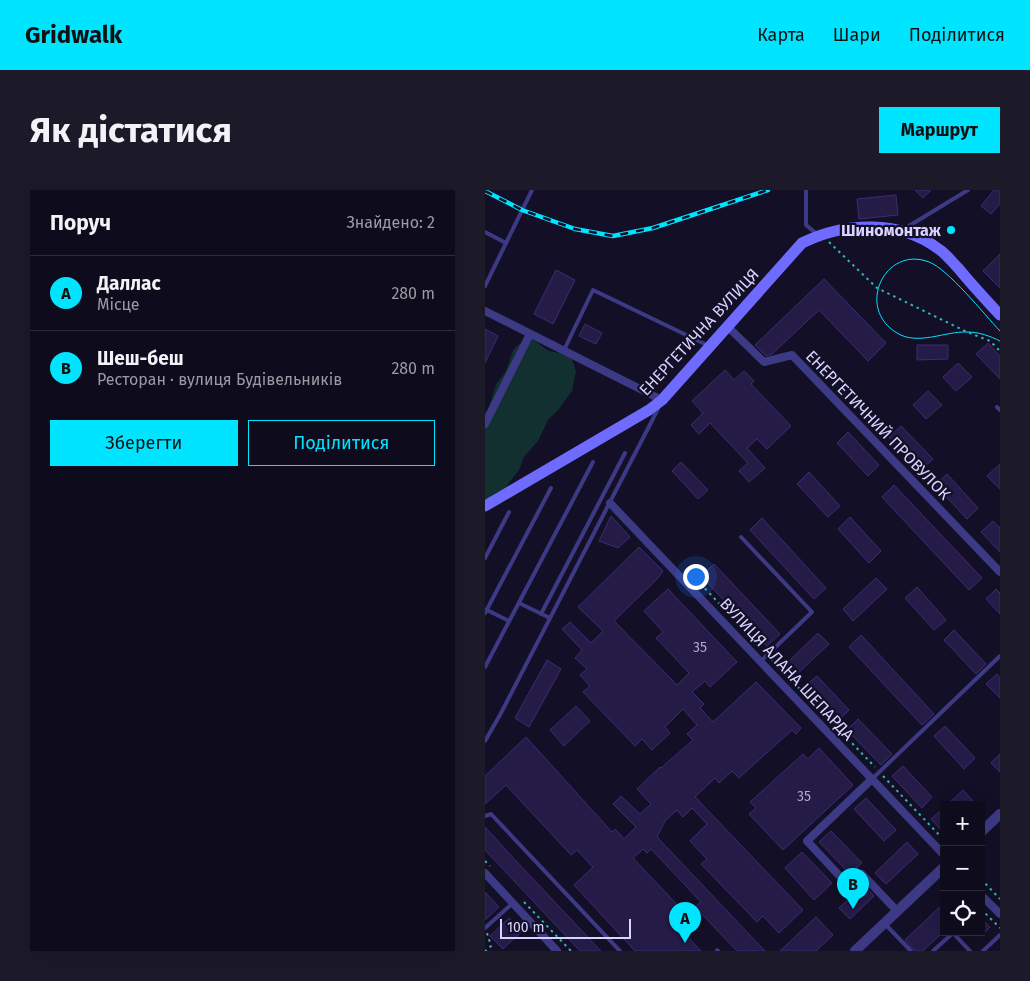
<!DOCTYPE html>
<html lang="uk">
<meta charset="utf-8">
<style>
body{margin:0;font-family:"Fira Sans",sans-serif;background:#1c1929;color:#f1f3f6}
.controls{position:absolute;right:15px;bottom:15px;display:grid;overflow:hidden;border-radius:0px;box-shadow:0 5px 20px #0002}
.controls button{width:45px;height:45px;display:grid;place-items:center;padding:0;border:0;border-bottom:1px solid #2e2b3b;background:#0e0b1c;color:#f1f3f6;font:25px sans-serif}
.scale{position:absolute;left:15px;bottom:12px;width:131px;box-sizing:border-box;padding-left:5px;border:2px solid #d9d4ff;border-top:0;font-size:14px;line-height:18px;white-space:nowrap;color:#d9d4ff;-webkit-text-stroke:4px #130f26;paint-order:stroke}
.you{position:absolute;left:210px;top:386px;width:18px;height:18px;margin:-12px;border:4px solid #fff;border-radius:50%;background:#1a73e8;box-shadow:0 0 0 8px #1a73e833}
.badge{display:grid;place-items:center;width:32px;height:32px;border-radius:50%;background:#00e5ff;color:#111;font-size:16px;font-weight:700}
.pin{position:absolute;translate:-50% -41px;filter:drop-shadow(0 1px 2px #0008)}
.pin::after{content:'';position:absolute;top:26px;width:18px;height:15px;background:inherit;clip-path:polygon(0 0,100% 0,50% 100%)}
.list{margin:0;padding:0;list-style:none}
h2{display:flex;justify-content:space-between;align-items:center;height:65px;margin:0;padding:0 20px;font-size:21px}
h2 small{font-size:16px;font-weight:400;color:#9b9ba3}
.list li{display:grid;grid-template-columns:32px 1fr auto;gap:15px;align-items:center;box-sizing:border-box;height:75px;padding:0 20px;border-top:1px solid #2e2b3b}
.list b{display:block;font-size:19px;white-space:nowrap}
.list p{margin:0;font-size:16px;white-space:nowrap;color:#9b9ba3}
.list em{font-size:16px;font-style:normal;color:#9b9ba3}
.actions{display:flex;gap:10px;padding:15px 20px}
.actions a{flex:1;padding:11px 0;border:1px solid #00e5ff;border-radius:0px;text-align:center;font-size:18px;color:#00e5ff}
.actions .main{background:#00e5ff;color:#111}
.icon{flex:none;width:28px;height:28px;fill:none;stroke:currentColor;stroke-width:2;stroke-linecap:round;stroke-linejoin:round}
.map{position:relative;flex:none;width:515px;height:761px;overflow:hidden;border-radius:0px}
header{display:flex;align-items:center;gap:30px;box-sizing:border-box;height:70px;padding:0 25px;background:#00e5ff;color:#111}
header strong{font-size:24px}
nav{display:flex;gap:28px;margin-inline-start:auto;font-size:18px}
.intro{display:flex;align-items:center;justify-content:space-between;box-sizing:border-box;height:120px;padding:0 30px}
h1{margin:0;font-size:35px}
.button{padding:12px 22px;border-radius:0px;background:#00e5ff;color:#111;font-size:18px;font-weight:700}
main{display:flex;gap:30px;padding:0 30px}
aside{flex:1;background:#0e0b1c;border-radius:0px;box-shadow:0 5px 20px #0002}
.map>svg:first-child{display:block}
</style>
<header>
<strong>Gridwalk</strong>
<nav><a>Карта</a><a>Шари</a><a>Поділитися</a></nav>
</header>
<div class="intro"><h1>Як дістатися</h1><a class="button">Маршрут</a></div>
<main>
<aside>
<h2>Поруч<small>Знайдено: 2</small></h2>
<ul class="list">
<li><span class="badge">A</span><div><b>Даллас</b><p>Місце</p></div><em>280 m</em></li>
<li><span class="badge">B</span><div><b>Шеш-беш</b><p>Ресторан · вулиця Будівельників</p></div><em>280 m</em></li>
</ul>
<div class="actions"><a class="main">Зберегти</a><a>Поділитися</a></div>
</aside>
<div class="map">
<svg width="515" height="761" viewBox="0 0 515 761">
<rect width="100%" height="100%" fill="#130f26"/>
<path fill="#12302f" d="M47,149L64,161L75,163L87,169L91,181L87,201L74,219L63,230L53,251L39,267L34,280L20,298L9,304L0,317V223C7,214 7,203 12,193C15,189 19,185 21,180C29,162 24,156 47,149Z"/>
<g fill="#241b47" stroke="#3b2d73">
<path d="M430,0H446L438,8Z"/>
<path d="M509,0H515V14L506,24L496,16Z"/>
<path d="M411,5L413,25L374,29L372,9Z"/>
<path d="M515,64V98L498,81Z"/>
<path d="M71,80L90,90L68,134L49,124Z"/>
<path d="M339,89L401,153L383,171L334,120L287,164L281,166L270,155Z"/>
<path d="M100,134L117,143L111,154L94,146Z"/>
<path d="M0,139L13,146L0,173Z"/>
<path d="M503,153L515,166V189L491,164Z"/>
<path d="M432,155H463V169L432,170Z"/>
<path d="M473,173L487,187L471,201L458,187Z"/>
<path d="M240,180L249,190L259,181L269,191L266,194L306,236L282,259L272,249L262,258L280,278L264,292L254,281L263,273L225,233L214,244L206,235L218,223L207,211Z"/>
<path d="M443,201L457,215L441,229L428,215Z"/>
<path d="M416,236L448,269L436,280L404,247Z"/>
<path d="M363,242L394,275L383,286L352,253Z"/>
<path d="M196,272L223,300L213,309L187,281Z"/>
<path d="M515,274V299L502,286Z"/>
<path d="M324,282L355,316L343,327L312,294Z"/>
<path d="M462,284L493,318L482,329L450,295Z"/>
<path d="M409,295L497,388L484,400L397,307Z"/>
<path d="M126,326L145,347L133,358L114,351Z"/>
<path d="M365,327L396,361L384,373L353,339Z"/>
<path d="M277,328L341,398L329,409L265,340Z"/>
<path d="M508,331L515,338V362L496,342Z"/>
<path d="M154,357L178,381L172,389L129,431L192,495L204,483L171,448L178,442L159,421L183,399L252,472L225,497L220,491L207,502L219,514L215,518L228,532L271,492L316,538L311,544L307,540L254,588L247,581L234,593L230,588L210,607L318,720L294,743L278,726L272,732L216,674L222,669L205,651L222,634L207,618L198,627L192,620L180,631L172,647L280,761H252L210,717L216,712L166,659L162,663L158,659L148,668L199,722L191,730L203,743L201,745L216,761H150L89,695L108,677L92,660L86,665L21,595L0,614V586L41,547L127,642L130,639L139,649L151,637L128,614L136,606L155,624L166,614L152,599L175,577L176,578L208,550L202,544L212,535L198,519L180,537L185,543L167,560L157,549L150,556L98,502L105,496L95,485L102,479L90,468L97,460L77,439L85,432L106,453L118,441L93,417Z"/>
<path d="M229,374L295,444L282,456L216,386Z"/>
<path d="M391,388L402,399L368,431L358,419Z"/>
<path d="M432,397L461,430L449,440L420,408Z"/>
<path d="M511,399L515,403V424L501,409Z"/>
<path d="M469,440L501,474L491,484L459,450Z"/>
<path d="M333,443L344,454L310,486L300,475Z"/>
<path d="M376,445L449,524L437,535L364,457Z"/>
<path d="M62,470L76,479L44,537L30,528Z"/>
<path d="M512,484L515,488V508L501,494Z"/>
<path d="M332,486L364,520L353,531L320,496Z"/>
<path d="M91,516L105,531L79,556L65,540Z"/>
<path d="M373,529L407,564L396,575L362,540Z"/>
<path d="M460,536L490,568L479,579L449,546Z"/>
<path d="M334,558L368,595L298,660L264,624L271,618L265,612L318,564L323,569Z"/>
<path d="M515,564V582L506,573Z"/>
<path d="M418,576L447,607L437,618L407,586Z"/>
<path d="M478,600L488,611L485,615H462Z"/>
<path d="M381,608L411,640L399,651L369,619Z"/>
<path d="M459,618V643L446,629Z"/>
<path d="M0,637L32,672L116,761H95L0,660Z"/>
<path d="M346,641L377,673L365,684L334,652Z"/>
<path d="M422,652L433,664L401,694L390,683Z"/>
<path d="M317,662L347,693L329,710L300,678Z"/>
<path d="M379,695L389,706L365,729L354,718Z"/>
<path d="M0,702L14,717L0,730Z"/>
<path d="M459,713V741L438,761H430L420,750Z"/>
<path d="M331,727L348,745L331,761H295Z"/>
<path d="M24,728L37,741L18,759L5,746Z"/>
<path d="M496,728L505,737L496,746Z"/>
</g>
<g fill="none" stroke-linecap="round" stroke-linejoin="round">
<g stroke="#2fb8b0" stroke-width="2" stroke-dasharray="2.5 4" stroke-linecap="butt">
<path d="M344,52L392,98L482,142L505,151L515,161"/>
<path d="M211,389L278,460"/>
<path d="M286,469L390,577"/>
<path d="M398,586L459,650"/>
<path d="M0,671L5,676"/>
<path d="M496,689L515,709"/>
<path d="M39,712L86,761"/>
<path d="M496,719L515,738"/>
<path d="M0,760L1,761L6,756L2,743"/>
</g>
<g stroke="#3d3a85" stroke-width="4">
<path d="M321,0V35L333,45"/>
<path d="M419,39L483,0"/>
<path d="M0,42L21,53"/>
<path d="M0,96L47,0"/>
<path d="M79,160L108,100L222,155"/>
<path d="M512,217L515,220"/>
<path d="M256,347L327,422L275,472"/>
<path d="M0,368L24,322"/>
<path d="M34,413L65,428"/>
<path d="M2,420L24,431"/>
<path d="M0,423L66,298"/>
<path d="M56,424L140,263"/>
<path d="M0,477L108,272"/>
<path d="M0,551L15,525L173,219"/>
<path d="M387,589L515,466"/>
<path d="M0,626L6,624L135,761"/>
<path d="M400,734L426,761"/>
<path d="M0,738L28,713"/>
<path d="M232,760L233,761"/>
<path d="M448,761L468,743L485,761"/>
<path d="M498,761L515,745"/>
</g>
<g stroke="#3d3a85" stroke-width="8">
<path d="M0,121L177,210"/>
<path d="M242,136L279,172L307,165L515,382"/>
<path d="M0,234L45,144"/>
<path d="M125,313L459,665"/>
<path d="M387,589L322,651L364,696L377,684L412,721"/>
<path d="M0,683L72,761"/>
<path d="M496,705L515,724"/>
</g>
<g stroke="#3d3a85" stroke-width="10">
<path d="M496,642L515,624"/>
<path d="M370,761L459,677"/>
</g>
<path stroke="#6f6bff" stroke-width="11" d="M0,316L164,220L177,210L317,53C360,32 415,29 455,60C462,65 468,73 474,79C487,95 501,110 515,125"/>
<path stroke="#00e5ff" stroke-width="1" d="M515,141C499,124 463,79 444,72C400,55 370,118 412,143C433,156 460,141 482,142C494,142 505,146 515,151"/>
<g stroke="#00e5ff" stroke-width="4.5">
<path id="rail" d="M0,1L37,20L90,39L128,46L168,38L283,0"/>
</g>
<use href="#rail" stroke="#130f26" stroke-width="2.5" stroke-dasharray="8" stroke-linecap="butt"/>
</g>
<circle fill="#00e5ff" stroke="#130f26" stroke-width="2" cx="466" cy="40" r="5"/>
<g text-anchor="middle" dominant-baseline="central" stroke-width="4.5" stroke-linejoin="round" paint-order="stroke">
<g font-size="14" fill="#aca6d1">
<text x="215" y="457">35</text>
<text x="319" y="606">35</text>
</g>
<g font-size="16" font-weight="bold" fill="#d9d4ff" stroke="#130f26" text-anchor="end">
<text x="456" y="40">Шиномонтаж</text>
</g>
<g font-size="16" fill="#d9d4ff" stroke="#130f26">
<text transform="translate(214 142) rotate(-47)">ЕНЕРГЕТИЧНА ВУЛИЦЯ</text>
<text transform="translate(393 235) rotate(46)">ЕНЕРГЕТИЧНИЙ ПРОВУЛОК</text>
<text transform="translate(302 479) rotate(47)">ВУЛИЦЯ АЛАНА ШЕПАРДА</text>
</g>
</g>
</svg>
<div class="controls">
<button>+</button>
<button>−</button>
<button><svg class="icon" aria-label="locate" viewBox="0 0 24 24"><circle cx="12" cy="12" r="6"/><path d="M12 2v4M12 18v4M2 12h4M18 12h4"/></svg></button>
</div>
<div class="scale">100 m</div>
<div class="you"></div>
<div class="pin badge" style="left:200px;top:753px">A</div>
<div class="pin badge" style="left:368px;top:719px">B</div>
</div>
</main>
